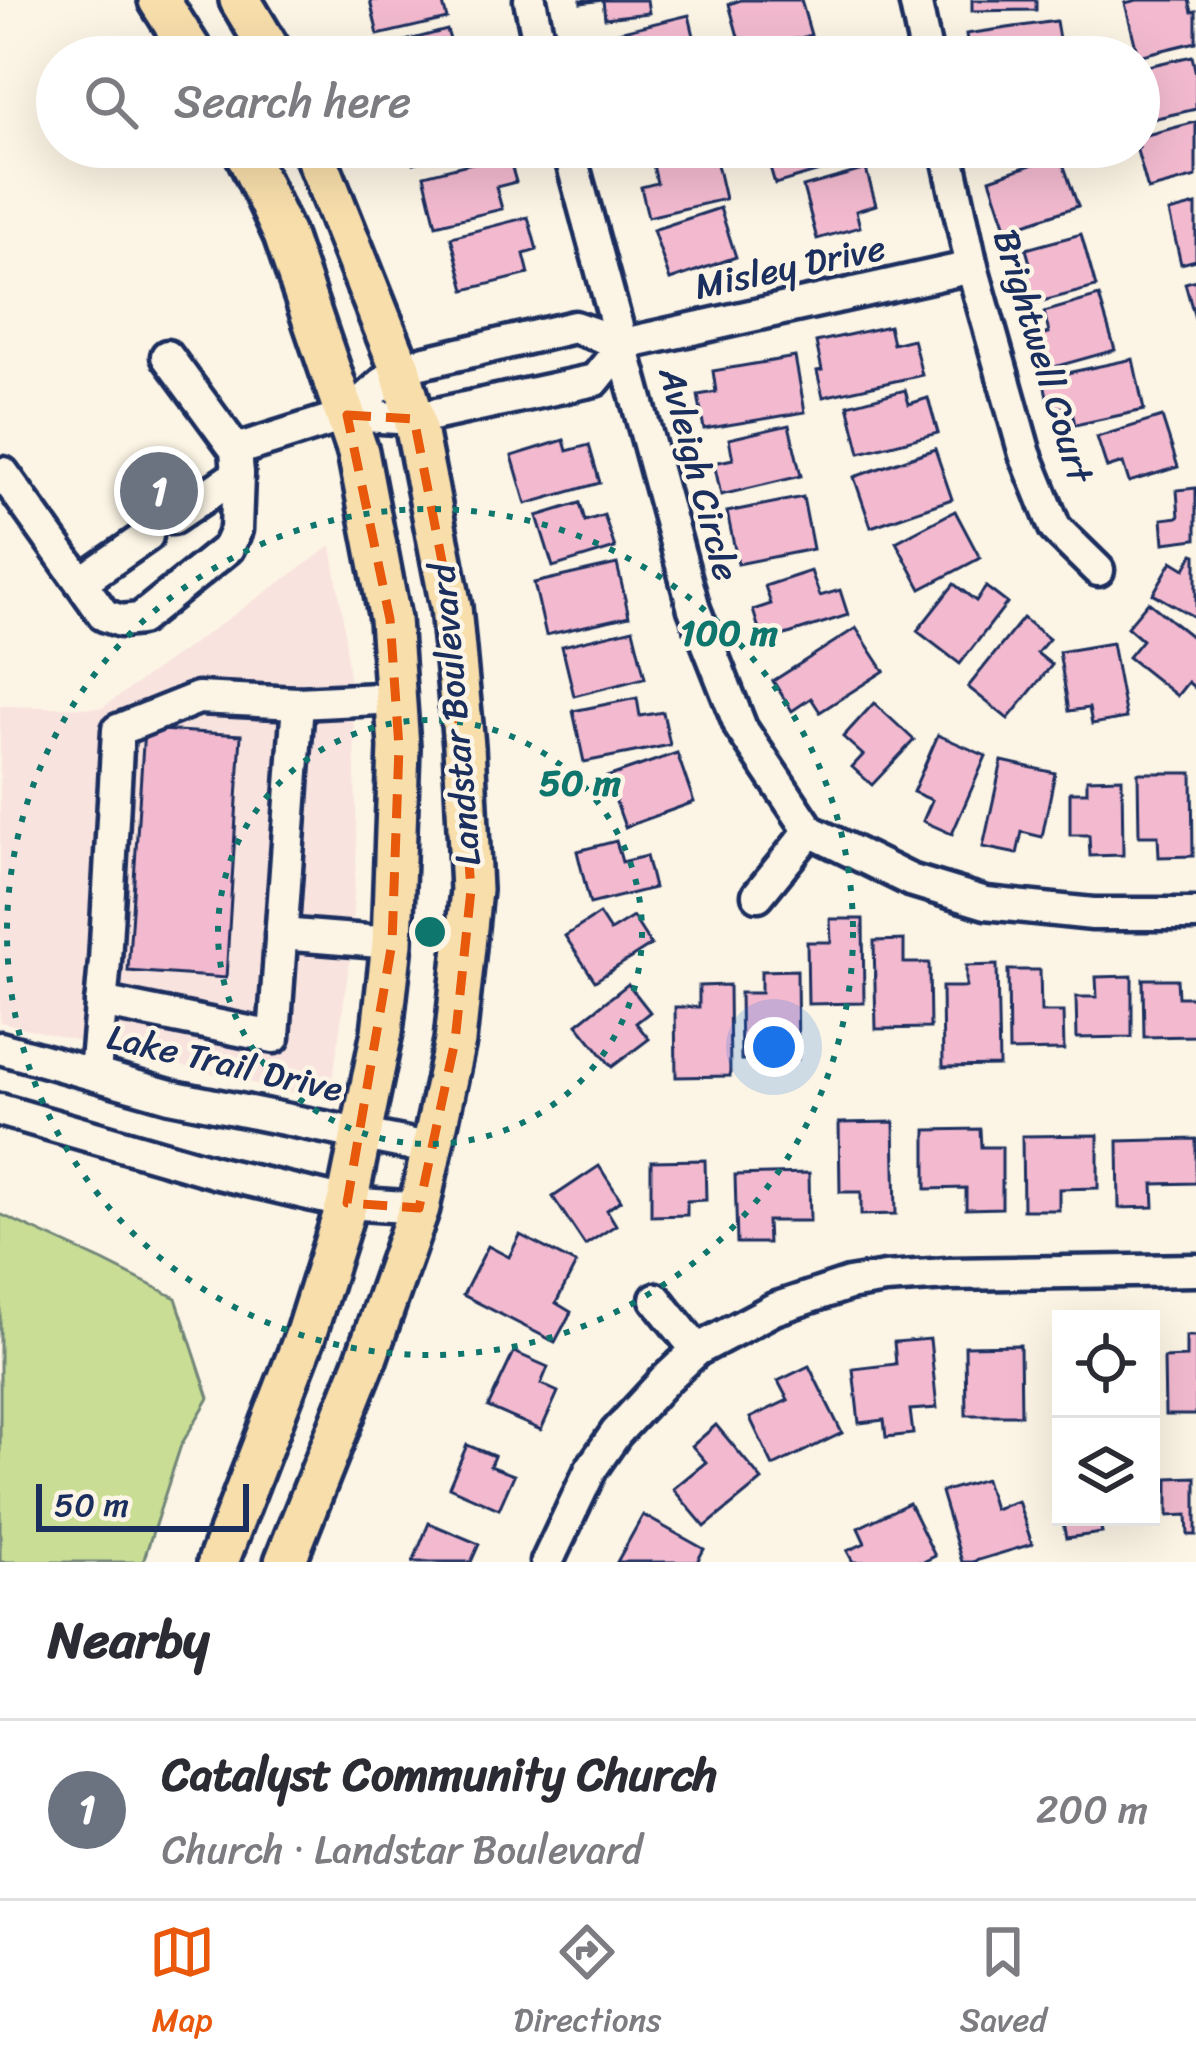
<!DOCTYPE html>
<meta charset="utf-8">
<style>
body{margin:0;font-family:Sriracha,sans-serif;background:#f7f7f7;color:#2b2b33}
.controls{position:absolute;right:36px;bottom:36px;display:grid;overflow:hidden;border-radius:0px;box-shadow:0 12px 48px #0002}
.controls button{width:108px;height:108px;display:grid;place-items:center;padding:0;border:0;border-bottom:3px solid #e1e1e2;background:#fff;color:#2b2b33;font:60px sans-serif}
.scale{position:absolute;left:36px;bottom:30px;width:213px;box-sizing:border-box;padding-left:12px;border:6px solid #1b2f5e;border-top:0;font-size:33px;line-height:42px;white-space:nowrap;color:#1b2f5e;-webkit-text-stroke:9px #fcf5e5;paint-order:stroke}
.you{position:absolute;left:774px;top:1047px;width:42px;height:42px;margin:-30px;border:9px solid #fff;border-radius:50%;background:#1a73e8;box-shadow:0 0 0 18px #1a73e833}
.badge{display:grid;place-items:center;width:78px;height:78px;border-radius:50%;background:#ea580c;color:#fff;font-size:39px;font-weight:700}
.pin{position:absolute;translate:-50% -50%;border:6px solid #fff;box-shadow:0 3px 12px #0006}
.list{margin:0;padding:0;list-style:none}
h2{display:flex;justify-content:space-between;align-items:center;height:156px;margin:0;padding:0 48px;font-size:51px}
h2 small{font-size:39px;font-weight:400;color:#7c7c81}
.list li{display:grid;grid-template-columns:78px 1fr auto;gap:36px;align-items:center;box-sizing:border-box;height:180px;padding:0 48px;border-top:3px solid #e1e1e2}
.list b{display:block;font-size:45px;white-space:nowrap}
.list p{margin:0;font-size:39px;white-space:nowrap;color:#7c7c81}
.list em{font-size:39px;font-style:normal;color:#7c7c81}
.icon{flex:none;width:66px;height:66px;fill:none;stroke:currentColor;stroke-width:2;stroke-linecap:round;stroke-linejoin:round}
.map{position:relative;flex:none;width:1196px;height:1562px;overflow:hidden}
.search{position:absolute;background:#fff;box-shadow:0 12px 48px #0002;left:36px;right:36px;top:36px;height:132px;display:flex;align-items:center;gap:30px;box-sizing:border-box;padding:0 42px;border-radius:66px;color:#7c7c81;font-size:45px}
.sheet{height:336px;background:#fff}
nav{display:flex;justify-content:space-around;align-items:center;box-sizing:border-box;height:168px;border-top:3px solid #e1e1e2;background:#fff;font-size:33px;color:#7c7c81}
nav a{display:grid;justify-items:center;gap:6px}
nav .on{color:#ea580c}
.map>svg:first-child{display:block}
</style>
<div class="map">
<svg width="1196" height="1562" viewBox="0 0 1196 1562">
<rect width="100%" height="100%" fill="#fcf5e5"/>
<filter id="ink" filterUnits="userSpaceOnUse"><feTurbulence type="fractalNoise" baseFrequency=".00833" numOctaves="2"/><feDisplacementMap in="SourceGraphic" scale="24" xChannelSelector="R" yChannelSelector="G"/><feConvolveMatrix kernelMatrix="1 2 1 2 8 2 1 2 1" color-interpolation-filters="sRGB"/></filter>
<g filter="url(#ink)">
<path fill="#f9e3de" d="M331,546L343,617L354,729L357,845L350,957L334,1072L329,1085L318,1092L301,1095L0,1022V706L102,708Z"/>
<path fill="#c9de94" stroke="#728679" stroke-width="3" d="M0,1214L103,1261L176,1298L209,1398L181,1445L143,1562H0Z"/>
<g fill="#f3bacf" stroke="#1b2f5e" stroke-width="3">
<path d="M370,0H442L447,19L378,35Z"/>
<path d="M581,0H647L649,13L605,18L603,0L581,3Z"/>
<path d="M741,0H801L811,35L743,55L729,4Z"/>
<path d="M972,0H1036V10L972,11Z"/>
<path d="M1137,0H1189L1192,12L1196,11V42L1138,56L1125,3Z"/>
<path d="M689,15L699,57H602L597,37Z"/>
<path d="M1056,21L1062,57H969L966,34Z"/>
<path d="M447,30L452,46L474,40L478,57H376L374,49Z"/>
<path d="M822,48L824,57H781Z"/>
<path d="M1192,56L1196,74V109L1139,122V68Z"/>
<path d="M1196,122V177L1148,190L1136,147H1139V137Z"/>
<path d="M410,147H469L414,163Z"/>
<path d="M713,147L725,199L648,217L641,187L657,183L652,160Z"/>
<path d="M764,147H865L868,157L775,184Z"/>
<path d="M1009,147H1052V149L1011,157Z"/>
<path d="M508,154L516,182L496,187L502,209L436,225L424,175Z"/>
<path d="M1060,155L1078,206L1007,230L990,179Z"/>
<path d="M866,169L876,205L856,211L860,227L817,239L803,187Z"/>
<path d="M1196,205V260L1181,264L1169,212Z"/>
<path d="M720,208L736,257L670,280L653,230Z"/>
<path d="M528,217L537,250L524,254L529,274L465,290L451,237Z"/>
<path d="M1081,234L1096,287L1024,306L1015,274L1032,270L1026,249Z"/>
<path d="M1196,280V322L1185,283Z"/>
<path d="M1099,296L1115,350L1040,371L1030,338L1049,333L1044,312Z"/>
<path d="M889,326L893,344L913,339L922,375L823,397L817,371L822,370L816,342Z"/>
<path d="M795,357L805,412L704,429L698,395L716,392L713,371Z"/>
<path d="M1133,359L1144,410L1075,425L1071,406L1050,410L1043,378Z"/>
<path d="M905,390L909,404L928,398L938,433L860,453L848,405Z"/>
<path d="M1162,417L1178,467L1129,482L1123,463L1107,468L1097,437Z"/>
<path d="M789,425L801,476L721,495L714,463L733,459L729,439Z"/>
<path d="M564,440L567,451L589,445L600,483L526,504L512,456Z"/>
<path d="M935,449L952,499L871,527L854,477Z"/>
<path d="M1196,488V539L1164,543L1162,519L1179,517L1177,490Z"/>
<path d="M803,497L813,549L738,564L727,512Z"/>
<path d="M580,503L585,521L604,515L615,548L553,567L537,516Z"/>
<path d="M955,511L980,558L921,589L896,542Z"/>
<path d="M1193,554L1196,555V618L1153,594L1172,561L1185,569Z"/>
<path d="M617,564L629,616L546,635L534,583Z"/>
<path d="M811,571L820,596L840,590L848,615L763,642L753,610L771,604L765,586Z"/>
<path d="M954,584L976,601L986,587L1007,603L960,664L917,631Z"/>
<path d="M1148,602L1196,640V689L1188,682L1177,696L1128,657L1142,640L1127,627Z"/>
<path d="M1023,618L1049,639L1037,653L1052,665L1008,719L968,687Z"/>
<path d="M856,628L884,671L820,712L811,698L792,711L773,681Z"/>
<path d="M633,629L645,678L574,696L562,646Z"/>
<path d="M1112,643L1126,718L1092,724L1089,708L1069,711L1059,652Z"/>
<path d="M637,698L640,716L663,712L670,745L584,762L573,711Z"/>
<path d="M874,703L914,740L872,785L852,767L863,755L843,737Z"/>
<path d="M144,729L241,735L226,978L128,971Z"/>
<path d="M938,735L986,756L952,834L923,821L932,800L913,792Z"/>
<path d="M677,753L694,802L625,827L607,777Z"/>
<path d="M1002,761L1055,773L1042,837L1022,832L1017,854L983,847Z"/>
<path d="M1138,773H1192L1193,856L1159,857L1158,836H1139Z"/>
<path d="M1122,778L1123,855L1090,856L1089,835H1070V792H1087V779Z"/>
<path d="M616,841L622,862L646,856L654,888L590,904L577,851Z"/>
<path d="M599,914L610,931L633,917L651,945L595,981L565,936Z"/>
<path d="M830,919H863L864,1003L808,1004L807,942H831Z"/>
<path d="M904,940V963H929L930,1028L876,1029L874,941Z"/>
<path d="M997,965L999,1066L943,1067L942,987H966V966Z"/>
<path d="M797,970L798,1059L741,1060L740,993H761V971Z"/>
<path d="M1008,970H1040L1041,1012H1063L1064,1050L1009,1051Z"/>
<path d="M1132,976V1037L1077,1038L1076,997H1097L1096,977Z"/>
<path d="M1143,979H1177L1178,997H1196V1036L1144,1037Z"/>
<path d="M628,984L650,1012L636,1023L649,1039L612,1067L577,1024Z"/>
<path d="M729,985L730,1076L676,1077L675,1007H699V986Z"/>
<path d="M894,1122L896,1214L861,1215V1192H840L839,1123Z"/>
<path d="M980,1129L981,1147H1002V1208L966,1209V1188L926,1189V1130Z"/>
<path d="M1098,1135V1188L1059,1189V1210H1023L1022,1136Z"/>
<path d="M1196,1139V1183L1153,1184L1154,1207L1119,1208L1118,1141Z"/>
<path d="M705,1160L706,1200L687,1201V1215L651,1216V1161Z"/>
<path d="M599,1166L621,1200L607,1210L616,1225L585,1245L553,1197Z"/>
<path d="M809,1173L810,1221H767L768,1243H737L735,1175Z"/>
<path d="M520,1235L576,1264L556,1303L571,1312L555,1342L463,1295L488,1246L509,1257Z"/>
<path d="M1186,1336H1196V1415H1165L1164,1358L1186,1357Z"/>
<path d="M1054,1337H1061V1415H1055Z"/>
<path d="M930,1339L937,1408L910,1410L913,1434L886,1437L884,1420L859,1423L853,1369L896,1364L894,1342Z"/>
<path d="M1020,1345L1021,1415H966L965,1346Z"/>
<path d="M514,1352L548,1367L541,1384L558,1392L541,1430L488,1407Z"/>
<path d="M809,1366L842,1433L773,1466L750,1418L788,1400L778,1381Z"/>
<path d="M716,1425L762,1480L705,1527L673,1489L706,1462L692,1446Z"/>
<path d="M467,1445L494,1456L490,1466L514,1475L499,1509L449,1487Z"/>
<path d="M1196,1477V1535H1188L1187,1515L1168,1516V1478Z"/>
<path d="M985,1479L994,1509L1018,1501L1032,1544L972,1562H962L941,1492Z"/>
<path d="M909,1503L935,1556L923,1562H853L847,1551L865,1543L858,1528Z"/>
<path d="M643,1515L704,1549L697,1562H617Z"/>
<path d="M1062,1517H1104L1099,1518L1102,1533L1066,1538Z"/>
<path d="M429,1523L479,1544L471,1562H413Z"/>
</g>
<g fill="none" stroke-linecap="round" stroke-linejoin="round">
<g stroke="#1b2f5e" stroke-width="39">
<g id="minor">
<path d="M530,0L542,57"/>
<path d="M915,0L927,57"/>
<path d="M568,147L694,609L741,728L810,831L910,880L986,903L1093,914H1196"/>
<path d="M946,147L972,267L1025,454L1055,528L1098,570"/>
<path d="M347,415L400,368L574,327L624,344L972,267"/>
<path d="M236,450L347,415L414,419L595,380L624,344"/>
<path d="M3,473L104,615L121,621L140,619L228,548L236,530L238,474L236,450L167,356"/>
<path d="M173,518L238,474"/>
<path d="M81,582L147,536"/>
<path d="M758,895L810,831"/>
<path d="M281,934L392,943"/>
<path d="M101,1002L274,1037L298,703"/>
<path d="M0,1048L170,1096L433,1149"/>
<path d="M95,1073L105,961L118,730L198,698L298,703L398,698"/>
<path d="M0,1110L218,1173L347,1203L419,1208"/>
<path d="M656,1299L697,1350"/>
<path d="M547,1562L591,1469L616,1433L666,1379L697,1350L774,1309L849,1284L885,1278L948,1274L1196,1270"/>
</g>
</g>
<g stroke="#1b2f5e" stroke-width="48">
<g id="major">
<path d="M159,0L195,57"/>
<path d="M240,0L274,57"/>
<path d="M218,1562L305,1336L347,1203L382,1032L392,943L399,747L390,619L358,452L284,235L243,147"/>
<path d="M285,1562L366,1359L419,1208L455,1041L471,890L464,746L451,607L414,419L400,368L312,147"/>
</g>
</g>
<use href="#minor" stroke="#fcf5e5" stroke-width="30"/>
<use href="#major" stroke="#f8deab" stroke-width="39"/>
</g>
</g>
<path fill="none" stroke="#e8590c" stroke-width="9" stroke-dasharray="24 15" stroke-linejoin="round" d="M347,415L414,419L451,607L471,890L455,1041L419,1208L347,1203L392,943L399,747L390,619Z"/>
<g fill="none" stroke="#0f766e" stroke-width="6" stroke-dasharray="6 12">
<circle cx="430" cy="932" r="212"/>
<circle cx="430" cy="932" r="423"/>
</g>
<g text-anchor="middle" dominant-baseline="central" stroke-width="9" stroke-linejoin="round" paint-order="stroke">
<g font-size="36" fill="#1b2f5e" stroke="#fcf5e5">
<text transform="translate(790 267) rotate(-12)">Misley Drive</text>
<text transform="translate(1043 356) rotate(73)">Brightwell Court</text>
<text transform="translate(699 474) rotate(75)">Avleigh Circle</text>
<text transform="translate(455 715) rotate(-95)">Landstar Boulevard</text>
<text transform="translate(225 1063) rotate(13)">Lake Trail Drive</text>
</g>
</g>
<circle cx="430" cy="932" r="18" fill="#0f766e" stroke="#fcf5e5" stroke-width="6"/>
<g font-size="36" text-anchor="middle" font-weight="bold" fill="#0f766e" stroke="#fcf5e5" stroke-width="9" stroke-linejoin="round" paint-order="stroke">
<text x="729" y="645">100 m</text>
<text x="580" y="795">50 m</text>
</g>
</svg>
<div class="controls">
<button><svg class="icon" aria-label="locate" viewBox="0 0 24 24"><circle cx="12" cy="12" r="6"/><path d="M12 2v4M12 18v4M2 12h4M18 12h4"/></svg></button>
<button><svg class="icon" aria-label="layers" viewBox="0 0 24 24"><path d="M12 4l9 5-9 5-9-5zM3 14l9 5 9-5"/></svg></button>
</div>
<div class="scale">50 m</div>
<div class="you"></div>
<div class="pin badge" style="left:159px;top:491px;background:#6b7280">1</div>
<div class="search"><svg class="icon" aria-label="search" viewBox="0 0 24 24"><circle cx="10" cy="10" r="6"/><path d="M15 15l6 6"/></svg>Search here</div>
</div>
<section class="sheet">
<h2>Nearby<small></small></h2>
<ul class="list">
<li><span class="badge" style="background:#6b7280">1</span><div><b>Catalyst Community Church</b><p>Church · Landstar Boulevard</p></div><em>200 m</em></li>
</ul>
</section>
<nav>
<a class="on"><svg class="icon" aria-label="map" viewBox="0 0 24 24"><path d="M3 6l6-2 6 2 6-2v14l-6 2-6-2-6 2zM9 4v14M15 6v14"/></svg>Map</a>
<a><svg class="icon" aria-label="directions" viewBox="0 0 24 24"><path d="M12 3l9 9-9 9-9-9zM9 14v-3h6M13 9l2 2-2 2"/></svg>Directions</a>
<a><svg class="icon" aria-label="saved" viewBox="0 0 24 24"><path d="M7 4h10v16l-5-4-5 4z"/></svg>Saved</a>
</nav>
